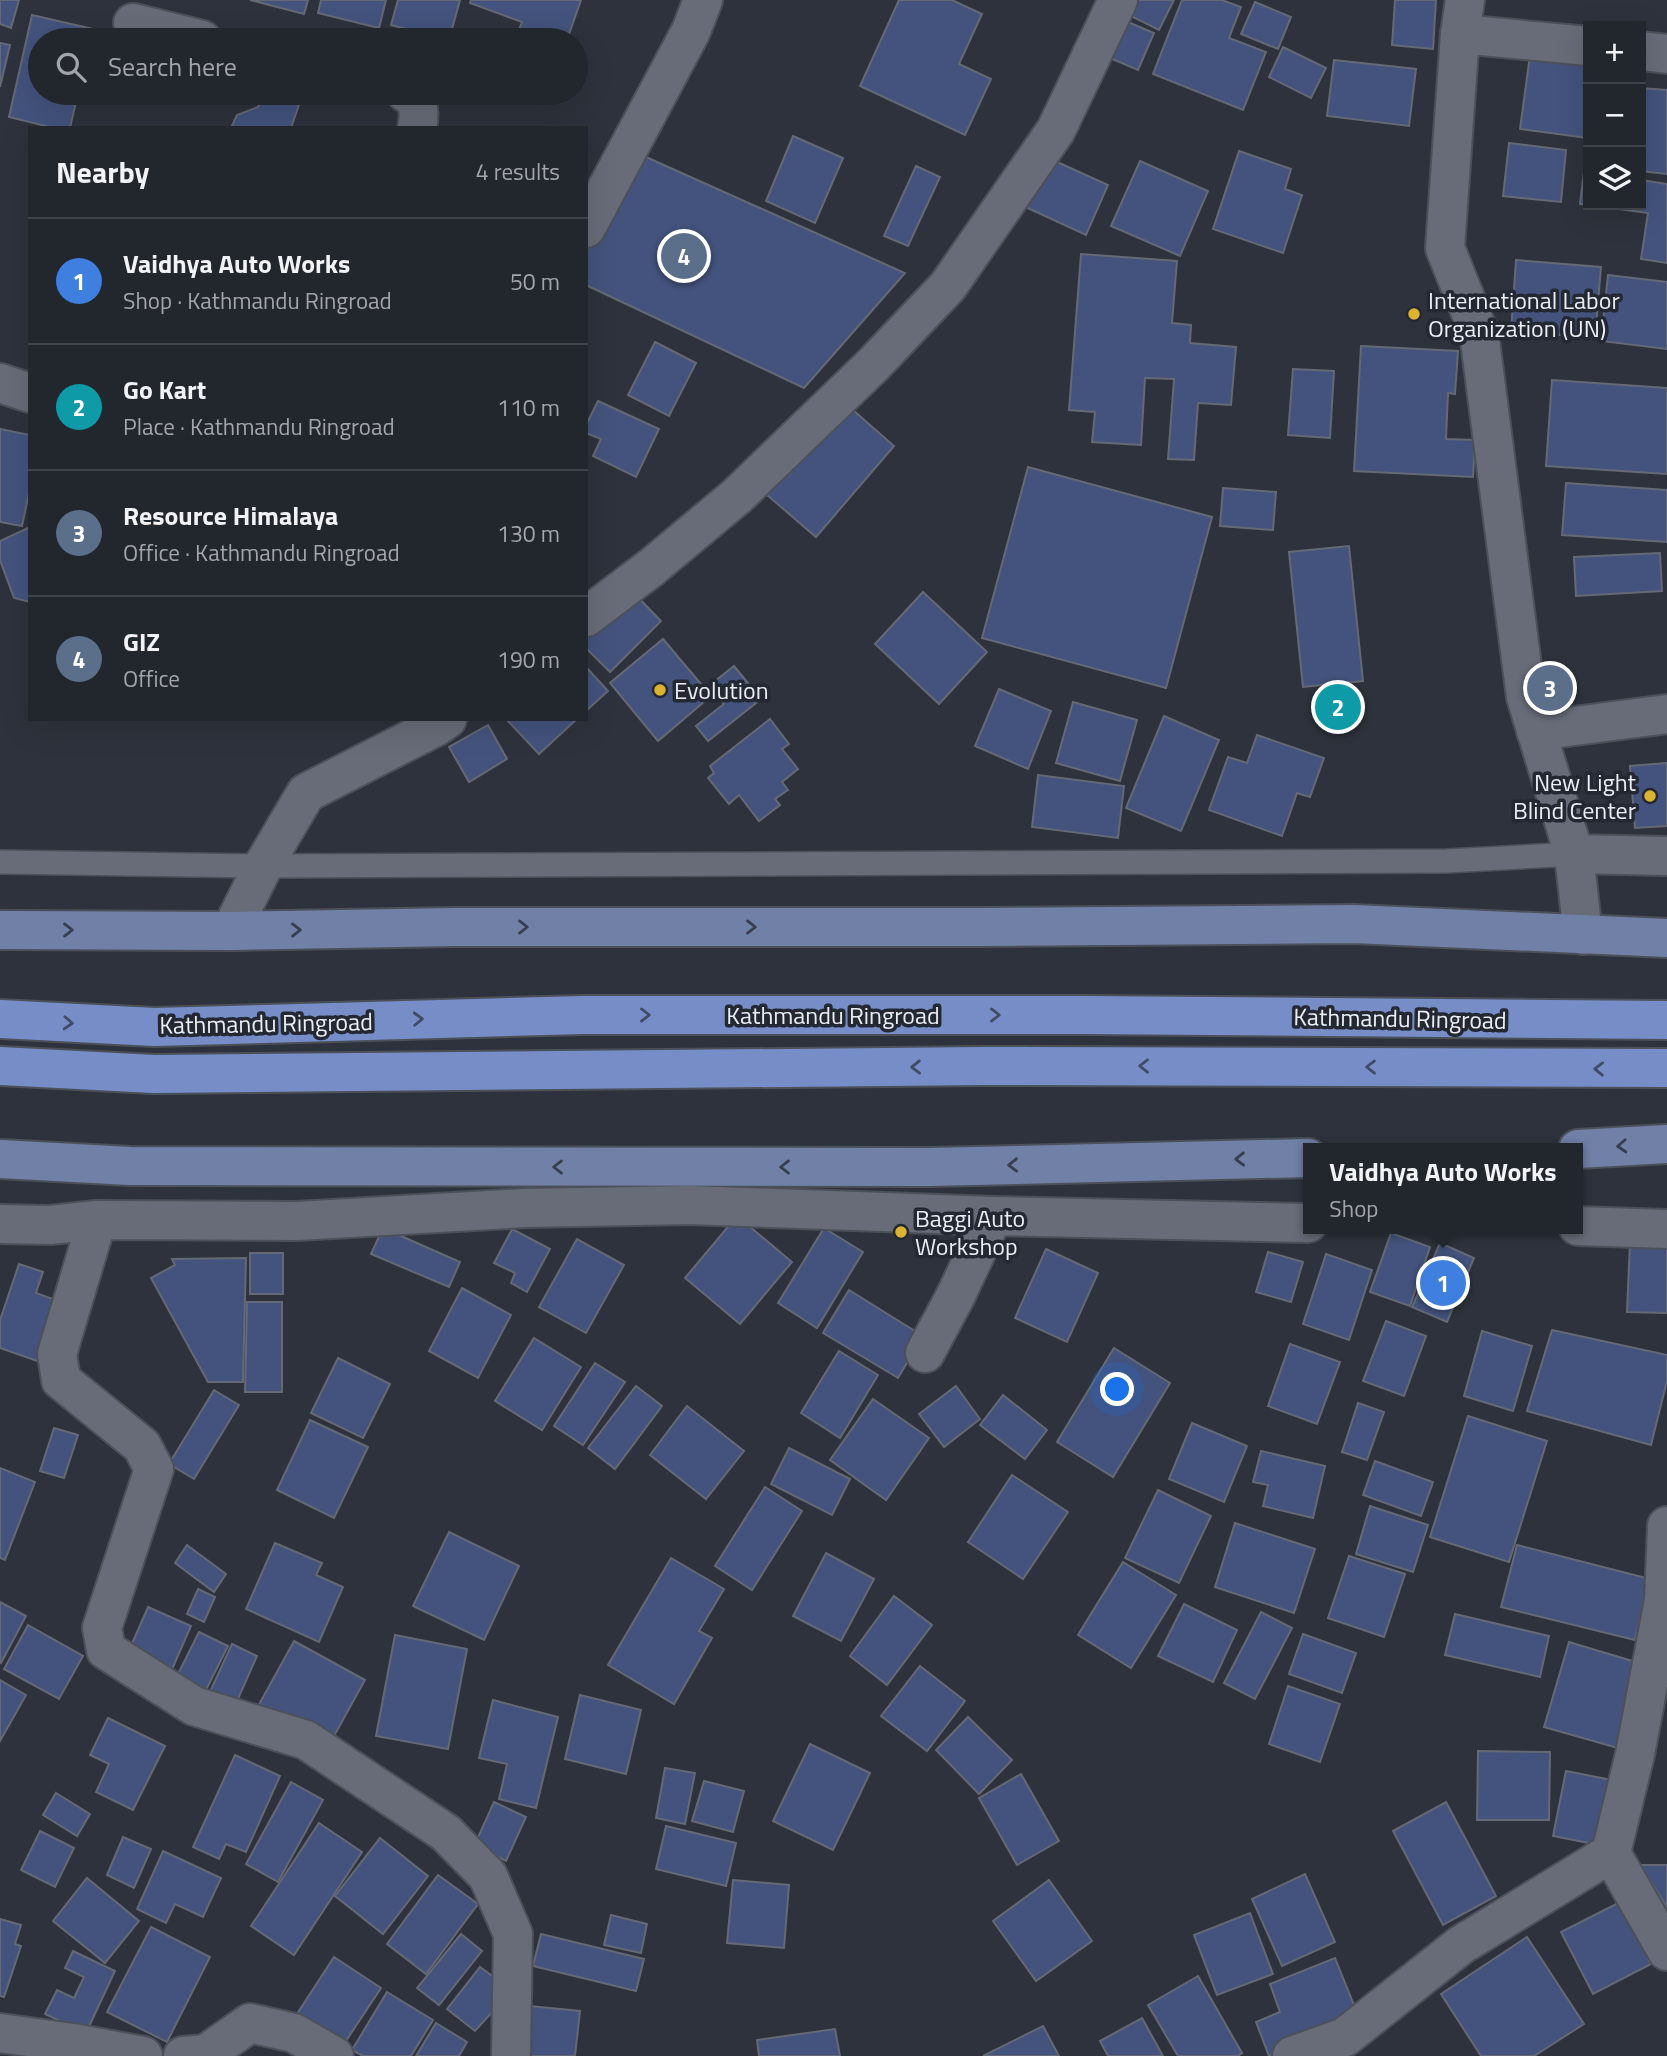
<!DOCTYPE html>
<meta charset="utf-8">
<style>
body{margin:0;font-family:"Titillium Web",sans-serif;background:#2a2e35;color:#f1f3f6}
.controls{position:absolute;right:21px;top:21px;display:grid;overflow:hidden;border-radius:0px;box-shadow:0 7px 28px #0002}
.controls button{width:63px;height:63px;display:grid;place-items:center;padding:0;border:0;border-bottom:2px solid #3f4349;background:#22262d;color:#f1f3f6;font:35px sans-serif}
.you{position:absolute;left:1118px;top:1390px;width:24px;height:24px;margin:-18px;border:5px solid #fff;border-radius:50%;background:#1a73e8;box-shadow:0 0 0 10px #1a73e833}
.badge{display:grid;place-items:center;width:46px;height:46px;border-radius:50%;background:#dbb333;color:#fff;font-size:23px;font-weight:700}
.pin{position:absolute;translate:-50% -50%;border:4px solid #fff;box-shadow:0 2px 7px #0006}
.popup{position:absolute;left:1303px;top:1143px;width:280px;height:91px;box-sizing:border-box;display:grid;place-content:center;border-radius:0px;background:#22262d;filter:drop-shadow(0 2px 5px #0005);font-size:23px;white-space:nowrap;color:#a2a5aa}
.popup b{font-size:26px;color:#f1f3f6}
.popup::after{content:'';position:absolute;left:50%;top:100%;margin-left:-14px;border:14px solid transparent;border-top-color:#22262d}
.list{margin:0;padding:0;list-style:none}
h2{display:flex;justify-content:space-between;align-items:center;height:91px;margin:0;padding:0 28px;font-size:30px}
h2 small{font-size:23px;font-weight:400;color:#a2a5aa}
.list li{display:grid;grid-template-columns:46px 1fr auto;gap:21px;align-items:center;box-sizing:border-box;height:126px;padding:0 28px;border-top:2px solid #3f4349}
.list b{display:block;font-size:26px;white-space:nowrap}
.list p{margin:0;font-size:23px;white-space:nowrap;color:#a2a5aa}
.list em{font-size:23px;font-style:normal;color:#a2a5aa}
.icon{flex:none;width:38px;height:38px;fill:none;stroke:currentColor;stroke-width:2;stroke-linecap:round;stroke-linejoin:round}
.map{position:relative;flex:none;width:1667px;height:2056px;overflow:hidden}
.search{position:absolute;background:#22262d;box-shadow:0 7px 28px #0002;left:28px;top:28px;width:560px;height:77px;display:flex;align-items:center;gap:18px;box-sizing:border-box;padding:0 24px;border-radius:38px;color:#a2a5aa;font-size:26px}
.panel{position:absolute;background:#22262d;box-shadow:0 7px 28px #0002;left:28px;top:126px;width:560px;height:595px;border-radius:0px}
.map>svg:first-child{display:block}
</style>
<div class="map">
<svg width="1667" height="2056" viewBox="0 0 1667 2056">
<rect width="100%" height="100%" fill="#2d323c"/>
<g fill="#43537d" stroke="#646975" stroke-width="2">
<path d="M0,0H19L11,28L0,24Z"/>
<path d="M250,0H308L304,14Z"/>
<path d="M321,0H386L379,28L318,13Z"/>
<path d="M398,0H460L449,40L391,25Z"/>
<path d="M471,0H581L567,40H515L522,22L470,3Z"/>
<path d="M899,0H952L982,14L959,64L991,79L965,135L860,86Z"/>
<path d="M1128,0H1174L1159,30L1123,12Z"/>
<path d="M1182,0H1222L1241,7L1229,38L1266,52L1243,110L1153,74Z"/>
<path d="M1395,0H1436L1433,49L1392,45Z"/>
<path d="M1255,2L1291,17L1278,49L1241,34Z"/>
<path d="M32,15L93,29L90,40H40V93H78L70,128H54L9,117Z"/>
<path d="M1121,19L1154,33L1138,70L1105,56Z"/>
<path d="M0,43L10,45L0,87Z"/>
<path d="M1283,47L1326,68L1311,98L1269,77Z"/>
<path d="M1531,48L1588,57V138L1520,129Z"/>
<path d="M1334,60L1416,69L1409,126L1327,116Z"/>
<path d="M1641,88L1667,90V174L1641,171Z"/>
<path d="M263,93H303L291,128H231L237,115L258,107Z"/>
<path d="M513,93H548L544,104Z"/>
<path d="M793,136L843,158L815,223L766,201Z"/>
<path d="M1509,143L1566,150L1561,202L1503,196Z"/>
<path d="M1239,151L1291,169L1285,189L1302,195L1283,253L1213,229Z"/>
<path d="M637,153L905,273L804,388L586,285V252Z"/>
<path d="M1044,156L1108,185L1086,235L1021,205Z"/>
<path d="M1140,161L1208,191L1180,256L1111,226Z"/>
<path d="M916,166L940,177L908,246L884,236Z"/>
<path d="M1584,172L1588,173V205L1580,204Z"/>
<path d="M1641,180L1667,184V263L1641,259L1648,213L1589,205H1641Z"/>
<path d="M1081,254L1177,261L1172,323L1191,325L1190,343L1236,347L1231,405L1198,403L1194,460L1168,459L1174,379L1145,378L1141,445L1092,442L1095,412L1069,410Z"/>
<path d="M1516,260L1601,267L1595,338L1511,331Z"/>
<path d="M1608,275L1667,282V349L1601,341Z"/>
<path d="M655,342L696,363L669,416L628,395Z"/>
<path d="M1361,346L1458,351L1455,394L1448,393L1446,439L1475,440L1473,477L1354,471Z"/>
<path d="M1293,369L1334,371L1330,438L1288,435Z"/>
<path d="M1552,380L1667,388V474L1546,466Z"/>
<path d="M598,401L659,429L636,477L593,456L601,439L586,433V425Z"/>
<path d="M845,403L894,446L816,537L767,495Z"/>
<path d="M0,429L30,435V488L22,526L0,522Z"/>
<path d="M1028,467L1212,517L1166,688L982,638Z"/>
<path d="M1566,483L1667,490V542L1562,535Z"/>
<path d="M1223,488L1276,492L1273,530L1220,526Z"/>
<path d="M30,527V602L14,598L0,560V541Z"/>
<path d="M1349,546L1363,681L1303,687L1289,552Z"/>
<path d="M1660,553L1662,591L1576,596L1574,557Z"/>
<path d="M628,587L661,621L610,672L586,648V629Z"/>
<path d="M923,592L987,652L939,704L875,644Z"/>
<path d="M663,639L711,696L658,741L610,683Z"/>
<path d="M734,666L761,699L708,741L696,726L724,704L709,686Z"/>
<path d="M586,667L608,691L586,711Z"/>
<path d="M999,689L1051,711L1028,769L975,746Z"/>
<path d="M1073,702L1137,720L1120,781L1056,763Z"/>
<path d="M1164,716L1219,740L1181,831L1126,808Z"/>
<path d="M506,719H577L539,754Z"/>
<path d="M770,719L789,744L782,749L798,769L782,782L788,790L775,799L780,805L759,821L739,795L729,804L708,778L714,773L710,766Z"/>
<path d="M488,725L507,759L469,782L449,747Z"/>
<path d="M1257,735L1324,758L1310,797L1297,793L1282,836L1209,810L1228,757L1247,763Z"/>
<path d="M1667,763V826L1635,828L1630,766Z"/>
<path d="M1038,775L1124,786L1118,838L1032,827Z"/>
<path d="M737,1216L792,1262L740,1324L685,1278Z"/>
<path d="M383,1228L460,1262L449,1287L371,1254Z"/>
<path d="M824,1228L863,1252L817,1328L778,1303Z"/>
<path d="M512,1229L550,1249L527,1292L511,1283L515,1273L494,1263Z"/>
<path d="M1391,1233L1430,1247L1410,1306L1370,1292Z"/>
<path d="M577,1239L624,1265L586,1333L539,1307Z"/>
<path d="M1630,1242L1667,1244V1313L1627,1312Z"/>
<path d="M1440,1243L1474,1258L1447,1322L1412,1307Z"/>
<path d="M1046,1249L1098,1273L1067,1342L1015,1318Z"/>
<path d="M1268,1252L1303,1262L1291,1302L1256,1292Z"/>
<rect x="250" y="1253" width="33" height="41"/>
<path d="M1326,1254L1372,1270L1349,1340L1303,1324Z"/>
<path d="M246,1258L243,1382H208L151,1278L175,1265L172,1259Z"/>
<path d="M19,1264L43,1272L36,1293L61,1302L40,1362L0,1348V1320Z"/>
<path d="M462,1288L511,1315L478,1378L429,1351Z"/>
<path d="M849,1290L923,1336L898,1378L823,1333Z"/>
<path d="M247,1302H282V1392H245Z"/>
<path d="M1386,1321L1426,1336L1404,1396L1363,1381Z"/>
<path d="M1552,1330L1667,1355V1381L1651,1445L1527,1411Z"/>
<path d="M1482,1331L1532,1346L1513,1411L1464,1396Z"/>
<path d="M534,1338L581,1367L542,1430L495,1401Z"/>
<path d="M1290,1344L1340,1362L1317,1424L1268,1406Z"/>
<path d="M1114,1348L1170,1383L1113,1477L1057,1442Z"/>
<path d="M839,1351L878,1375L840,1438L801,1413Z"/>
<path d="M338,1358L390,1384L363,1438L311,1413Z"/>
<path d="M595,1363L625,1382L583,1445L554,1426Z"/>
<path d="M636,1386L662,1406L615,1469L588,1448Z"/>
<path d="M956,1386L980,1419L944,1447L919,1414Z"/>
<path d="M214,1390L239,1405L194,1479L169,1464Z"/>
<path d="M1003,1395L1047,1430L1025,1459L980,1425Z"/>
<path d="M873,1399L929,1438L886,1500L830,1460Z"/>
<path d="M1358,1403L1384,1412L1367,1460L1342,1452Z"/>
<path d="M687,1406L744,1451L706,1499L650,1455Z"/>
<path d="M1468,1416L1547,1441L1509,1562L1430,1537Z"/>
<path d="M310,1420L368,1447L334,1518L277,1490Z"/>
<path d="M1192,1423L1247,1446L1224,1502L1169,1479Z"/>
<path d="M54,1428L78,1435L64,1478L40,1471Z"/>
<path d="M789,1448L850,1479L832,1515L771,1484Z"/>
<path d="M1261,1451L1325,1466L1313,1518L1263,1506L1268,1485L1253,1482Z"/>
<path d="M1375,1461L1433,1482L1421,1516L1363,1495Z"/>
<path d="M0,1468L35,1482L5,1560L0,1558Z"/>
<path d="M1012,1475L1068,1512L1023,1579L968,1542Z"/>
<path d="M765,1487L802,1511L752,1590L715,1566Z"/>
<path d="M1158,1490L1211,1516L1179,1583L1125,1558Z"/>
<path d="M1370,1506L1428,1525L1413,1572L1356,1554Z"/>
<path d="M1235,1523L1315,1549L1294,1613L1215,1587Z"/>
<path d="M449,1532L519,1566L484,1640L413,1606Z"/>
<path d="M275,1543L322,1563L316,1575L343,1587L319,1642L246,1609Z"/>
<path d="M187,1545L226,1574L214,1592L175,1563Z"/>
<path d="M1517,1545L1650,1579L1635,1640L1501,1607Z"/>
<path d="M826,1553L874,1579L841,1641L793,1616Z"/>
<path d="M1349,1556L1405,1574L1384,1637L1328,1618Z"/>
<path d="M671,1558L724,1589L699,1631L712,1638L674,1704L608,1665Z"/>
<path d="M1123,1562L1176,1595L1131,1668L1078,1635Z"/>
<path d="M198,1589L215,1597L204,1622L187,1614Z"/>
<path d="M894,1596L932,1625L887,1685L850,1656Z"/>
<path d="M0,1602L26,1616L1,1663L0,1662Z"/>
<path d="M1184,1604L1237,1630L1213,1682L1158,1656Z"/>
<path d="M148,1607L191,1626L170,1674L127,1655Z"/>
<path d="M1261,1612L1292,1628L1255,1699L1224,1683Z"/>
<path d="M1455,1614L1549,1636L1540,1677L1445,1655Z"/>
<path d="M28,1625L83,1656L59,1699L4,1669Z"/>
<path d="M199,1632L228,1646L204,1694L175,1680Z"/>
<path d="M1303,1634L1356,1653L1342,1693L1289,1674Z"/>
<path d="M395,1635L467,1649L448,1749L376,1736Z"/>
<path d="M294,1641L365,1680L328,1747L257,1708Z"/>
<path d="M1569,1642L1649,1666L1625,1750L1544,1727Z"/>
<path d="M232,1644L257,1656L234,1708L208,1696Z"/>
<path d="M920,1666L965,1701L927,1751L881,1716Z"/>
<path d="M0,1680L26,1695L0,1741Z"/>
<path d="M1288,1686L1340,1704L1320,1762L1269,1744Z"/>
<path d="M580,1695L641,1710L626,1774L565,1759Z"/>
<path d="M493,1700L558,1717L536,1808L499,1799L507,1764L479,1758Z"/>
<path d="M968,1717L1012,1760L979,1794L936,1750Z"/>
<path d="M108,1718L165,1746L133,1810L96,1792L109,1764L90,1755Z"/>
<path d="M810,1744L870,1773L833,1850L773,1821Z"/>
<path d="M1478,1751L1550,1752L1549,1820H1477Z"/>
<path d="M235,1755L280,1776L246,1852L226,1844L219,1859L193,1847Z"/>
<path d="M665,1768L695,1773L685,1824L656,1818Z"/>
<path d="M1566,1771L1617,1781L1604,1846L1553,1836Z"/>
<path d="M1021,1774L1059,1841L1017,1865L979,1798Z"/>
<path d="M704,1781L744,1791L733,1832L692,1821Z"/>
<path d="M291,1782L323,1800L278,1882L246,1864Z"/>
<path d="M56,1793L90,1814L77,1836L43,1815Z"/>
<path d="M494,1802L526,1817L506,1861L474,1846Z"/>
<path d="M1446,1802L1496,1896L1443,1925L1393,1831Z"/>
<path d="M319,1823L362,1852L294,1955L251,1926Z"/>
<path d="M666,1826L736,1843L726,1886L656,1869Z"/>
<path d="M40,1831L74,1848L55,1887L21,1870Z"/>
<path d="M123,1837L151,1849L134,1888L107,1875Z"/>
<path d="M380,1838L428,1876L383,1934L335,1896Z"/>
<path d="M163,1851L221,1878L203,1917L175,1904L166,1923L137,1909Z"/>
<path d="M1640,1865H1667V1907Z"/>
<path d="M1305,1874L1335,1942L1282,1966L1252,1899Z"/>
<path d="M438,1875L478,1904L426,1974L387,1944Z"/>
<path d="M87,1878L139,1921L105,1963L53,1921Z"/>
<path d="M733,1880L789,1885L784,1948L727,1943Z"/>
<path d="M1049,1880L1092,1941L1036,1981L993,1921Z"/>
<path d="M1620,1902L1651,1964L1593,1994L1561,1932Z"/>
<path d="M1250,1913L1273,1974L1217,1995L1194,1935Z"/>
<path d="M611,1915L647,1924L641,1953L604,1945Z"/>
<path d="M0,1919L21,1925L15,1944L21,1946L4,1997L0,1996Z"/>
<path d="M151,1927L210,1957L167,2042L107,2012Z"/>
<path d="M461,1934L482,1951L439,2005L417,1988Z"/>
<path d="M541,1934L644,1959L636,1991L533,1966Z"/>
<path d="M1527,1937L1584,2024L1534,2056H1481L1441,1994Z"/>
<path d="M73,1951L115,1971L86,2033L45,2014L57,1990L74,1998L84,1977L65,1968Z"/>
<path d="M334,1957L381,1988L344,2044L297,2014Z"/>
<path d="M1335,1958L1360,2020L1269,2056L1256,2022L1280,2012L1270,1984Z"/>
<path d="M480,1967L495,1978L496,2008L475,2031L447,2009Z"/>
<path d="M1198,1976L1242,2053L1238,2056H1178L1148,2005Z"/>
<path d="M387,1992L433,2020L411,2056H363L352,2050Z"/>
<path d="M529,2006L580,2011L575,2056H523Z"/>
<path d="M1142,2018L1163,2056H1108L1100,2041Z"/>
<path d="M436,2023L467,2042L459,2056H416Z"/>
<path d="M1043,2026L1059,2056H983Z"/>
<path d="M835,2029L840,2056H759L757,2040Z"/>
</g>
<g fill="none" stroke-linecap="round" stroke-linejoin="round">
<g stroke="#4c5059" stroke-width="26">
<path id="lane" d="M0,862L263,866L1447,861L1574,854"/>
</g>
<g stroke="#4c5059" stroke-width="42">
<g id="street">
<path d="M1465,0L1460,34L1445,248L1479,333L1526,697L1574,854L1583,935"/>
<path d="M133,23L202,40"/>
<path d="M1460,34L1588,46"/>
<path d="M1641,51L1667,54"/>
<path d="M406,93C420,100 420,114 417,128"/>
<path d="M586,228L691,31L703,0"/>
<path d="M0,383L30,393"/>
<path d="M586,617L652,567L737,496L873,365L948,286L1056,130L1118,0"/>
<path d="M1536,731L1667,714"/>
<path d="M1574,854L1667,856"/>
<path d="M231,931L263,866L306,793L437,726L447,719"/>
<path d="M97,1220L57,1354L61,1380L142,1446L154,1469L102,1628L106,1650L194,1706L306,1740L446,1833L488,1876L513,1934L511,2056"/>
<path d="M0,1224L50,1225L97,1220L297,1221L525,1208L690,1205L993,1216L1308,1223"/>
<path d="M1578,1226L1667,1229"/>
<path d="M925,1353L956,1295L993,1216"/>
<path d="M1667,1526L1664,1600L1635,1754L1611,1853L1667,1951"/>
<path d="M0,2033L73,2043L143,2056"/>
<path d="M183,2056L206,2054L250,2023L294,2033L334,2056"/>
<path d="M1292,2056L1345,2037L1461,1945L1611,1853"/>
</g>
</g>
<g stroke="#4c5059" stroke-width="42">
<g id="primary">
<path d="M0,930L231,931L455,927H978L1354,924L1667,938"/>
<path d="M1578,1149L1667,1144"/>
<path d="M0,1159L130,1166L929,1167L1308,1158"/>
</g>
</g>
<g stroke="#4c5059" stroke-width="42">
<g id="highway">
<path d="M0,1019L154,1027L583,1015H1086L1667,1020"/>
<path d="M0,1066L154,1074L984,1066L1667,1068"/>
</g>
</g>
<use href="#lane" stroke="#676c78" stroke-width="23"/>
<use href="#street" stroke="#676c78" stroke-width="38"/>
<use href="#primary" stroke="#7080a7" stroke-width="38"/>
<use href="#highway" stroke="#768dc7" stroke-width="38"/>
</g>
<defs><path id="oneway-chevron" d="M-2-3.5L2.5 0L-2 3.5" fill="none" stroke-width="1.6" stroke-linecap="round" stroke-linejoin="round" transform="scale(1.75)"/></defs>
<g stroke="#363e4f">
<use href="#oneway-chevron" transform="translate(523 927)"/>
<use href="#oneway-chevron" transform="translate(751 927)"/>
<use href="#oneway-chevron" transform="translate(68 930)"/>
<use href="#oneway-chevron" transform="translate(296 930) rotate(-1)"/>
<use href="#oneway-chevron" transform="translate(1622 1146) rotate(177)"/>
<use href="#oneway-chevron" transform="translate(1240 1159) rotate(179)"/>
<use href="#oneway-chevron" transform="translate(1013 1165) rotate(179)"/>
<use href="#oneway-chevron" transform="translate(558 1167) rotate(-180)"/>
<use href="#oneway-chevron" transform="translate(785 1167) rotate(-180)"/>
</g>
<g stroke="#404b66">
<use href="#oneway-chevron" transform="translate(645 1015)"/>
<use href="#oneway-chevron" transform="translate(995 1015)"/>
<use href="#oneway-chevron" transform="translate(418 1019) rotate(-2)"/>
<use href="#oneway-chevron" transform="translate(68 1023) rotate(3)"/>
<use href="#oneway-chevron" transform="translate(1144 1066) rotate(-180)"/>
<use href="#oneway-chevron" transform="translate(916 1067) rotate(179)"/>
<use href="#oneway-chevron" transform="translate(1371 1067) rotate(-180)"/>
<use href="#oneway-chevron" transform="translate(1599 1069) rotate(-179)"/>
</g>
<g fill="#dbb333" stroke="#232832" stroke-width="2.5">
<circle cx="1414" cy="314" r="7"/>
<circle cx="660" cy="690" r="7"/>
<circle cx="1650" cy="796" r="7"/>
<circle cx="901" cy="1232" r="7"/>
</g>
<g text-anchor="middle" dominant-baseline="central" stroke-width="7" stroke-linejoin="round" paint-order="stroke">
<g font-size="24" fill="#eaedf4" stroke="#232832" text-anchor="start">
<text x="1428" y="300">International Labor<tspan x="1428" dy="28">Organization (UN)</tspan></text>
<text x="674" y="690">Evolution</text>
<text x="1636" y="782" text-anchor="end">New Light<tspan x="1636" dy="28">Blind Center</tspan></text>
<text x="915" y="1218">Baggi Auto<tspan x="915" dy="28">Workshop</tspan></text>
</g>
<g font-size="24" fill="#eaedf4" stroke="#232832">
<text x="833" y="1015">Kathmandu Ringroad</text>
<text transform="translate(1400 1018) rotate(1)">Kathmandu Ringroad</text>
<text transform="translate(266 1023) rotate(-1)">Kathmandu Ringroad</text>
</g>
</g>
</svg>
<div class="controls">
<button>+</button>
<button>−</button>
<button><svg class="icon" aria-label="layers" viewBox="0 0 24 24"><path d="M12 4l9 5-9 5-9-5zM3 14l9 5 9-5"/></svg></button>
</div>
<div class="you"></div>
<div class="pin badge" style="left:1443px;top:1283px;background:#3f7fe0">1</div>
<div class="popup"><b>Vaidhya Auto Works</b>Shop</div>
<div class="pin badge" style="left:1338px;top:707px;background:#0f9aa8">2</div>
<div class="pin badge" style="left:1550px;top:688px;background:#5c6f8a">3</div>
<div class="pin badge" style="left:684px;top:256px;background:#5c6f8a">4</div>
<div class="search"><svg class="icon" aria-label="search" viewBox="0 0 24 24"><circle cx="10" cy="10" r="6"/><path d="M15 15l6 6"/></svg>Search here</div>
<section class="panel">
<h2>Nearby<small>4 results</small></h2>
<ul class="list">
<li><span class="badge" style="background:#3f7fe0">1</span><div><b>Vaidhya Auto Works</b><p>Shop · Kathmandu Ringroad</p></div><em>50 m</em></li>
<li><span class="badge" style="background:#0f9aa8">2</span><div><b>Go Kart</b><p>Place · Kathmandu Ringroad</p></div><em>110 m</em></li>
<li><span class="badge" style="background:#5c6f8a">3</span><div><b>Resource Himalaya</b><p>Office · Kathmandu Ringroad</p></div><em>130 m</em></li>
<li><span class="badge" style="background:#5c6f8a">4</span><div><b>GIZ</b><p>Office</p></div><em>190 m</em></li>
</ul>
</section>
</div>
